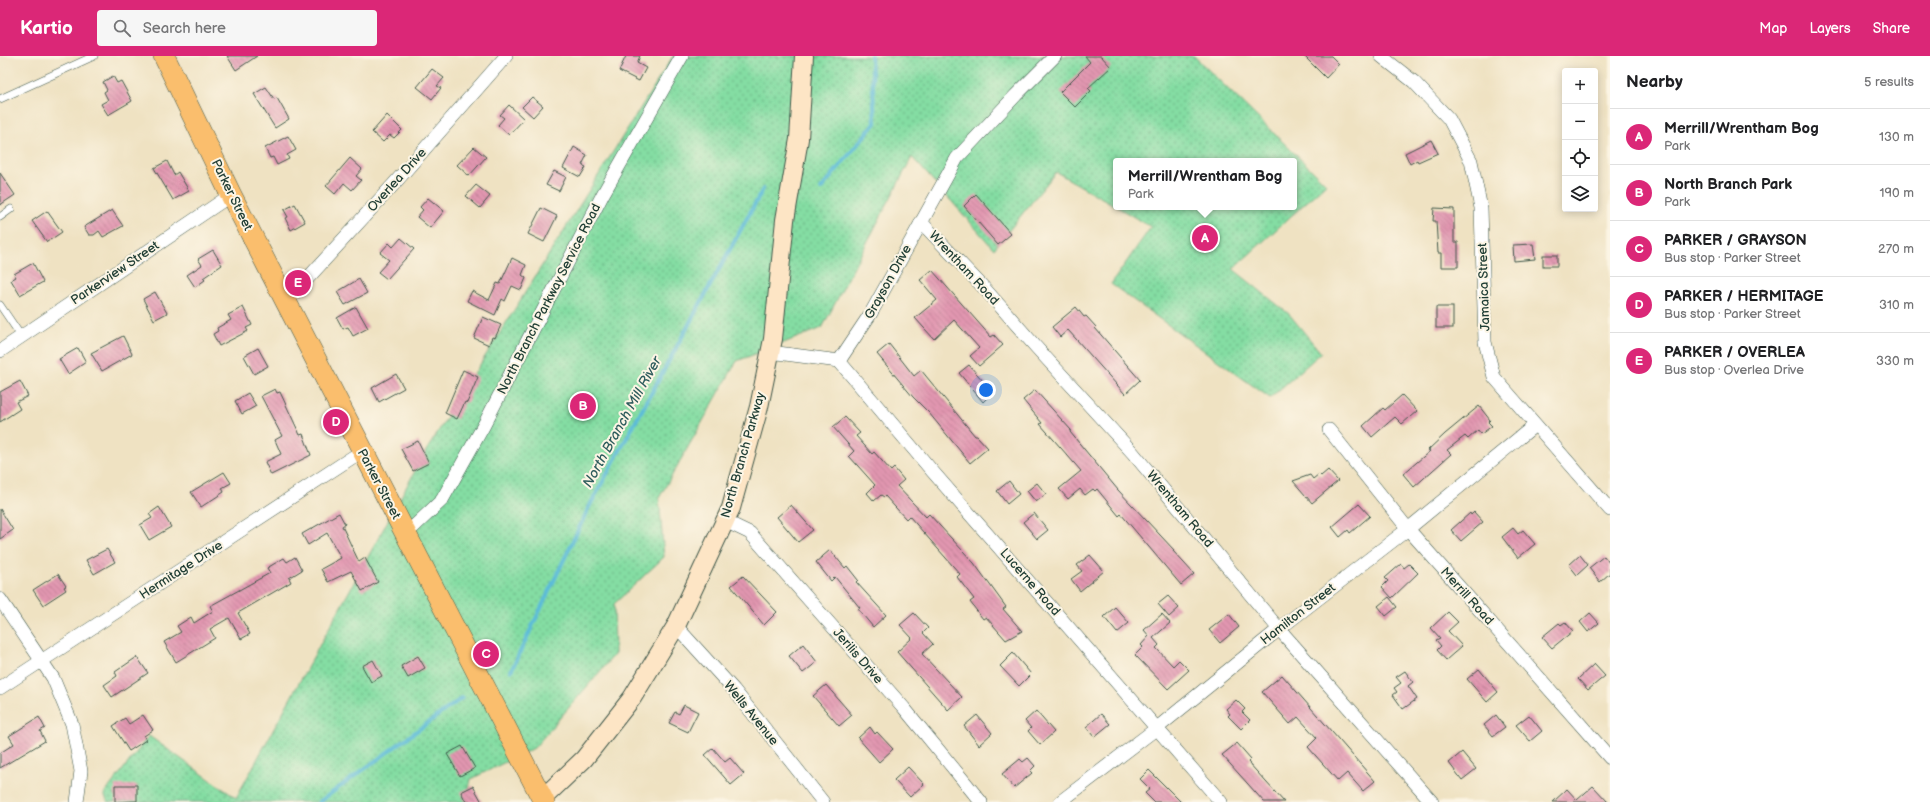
<!DOCTYPE html>
<meta charset="utf-8">
<style>
body{margin:0;font-family:"Balsamiq Sans",sans-serif;background:#f6f6f6;color:#202124}
.controls{position:absolute;right:12px;top:12px;display:grid;overflow:hidden;border-radius:4px;box-shadow:0 2px 10px #0003}
.controls button{width:36px;height:36px;display:grid;place-items:center;padding:0;border:0;border-bottom:1px solid #e0e0e0;background:#fff;color:#202124;font:20px sans-serif}
.you{position:absolute;left:986px;top:334px;width:14px;height:14px;margin:-10px;border:3px solid #fff;border-radius:50%;background:#1a73e8;box-shadow:0 0 0 6px #1a73e833}
.badge{display:grid;place-items:center;width:26px;height:26px;border-radius:50%;background:#db2777;color:#fff;font-size:13px;font-weight:700}
.pin{position:absolute;translate:-50% -50%;border:2px solid #fff;box-shadow:0 1px 4px #0006}
.popup{position:absolute;left:1113px;top:102px;width:184px;height:52px;box-sizing:border-box;display:grid;place-content:center;border-radius:4px;background:#fff;filter:drop-shadow(0 1px 3px #0005);font-size:13px;white-space:nowrap;color:#757577}
.popup b{font-size:15px;color:#202124}
.popup::after{content:'';position:absolute;left:50%;top:100%;margin-left:-8px;border:8px solid transparent;border-top-color:#fff}
.list{margin:0;padding:0;list-style:none}
h2{display:flex;justify-content:space-between;align-items:center;height:52px;margin:0;padding:0 16px;font-size:17px}
h2 small{font-size:13px;font-weight:400;color:#757577}
.list li{display:grid;grid-template-columns:26px 1fr auto;gap:12px;align-items:center;box-sizing:border-box;height:56px;padding:0 16px;border-top:1px solid #e0e0e0}
.list b{display:block;font-size:15px;white-space:nowrap}
.list p{margin:0;font-size:13px;white-space:nowrap;color:#757577}
.list em{font-size:13px;font-style:normal;color:#757577}
.icon{flex:none;width:22px;height:22px;fill:none;stroke:currentColor;stroke-width:2;stroke-linecap:round;stroke-linejoin:round}
.map{position:relative;flex:none;width:1610px;height:746px;overflow:hidden}
header{display:flex;align-items:center;gap:24px;box-sizing:border-box;height:56px;padding:0 20px;background:#db2777;color:#fff}
header strong{font-size:19px}
nav{display:flex;gap:22px;margin-inline-start:auto;font-size:14px}
.search{width:280px;height:36px;background:#f6f6f6;display:flex;align-items:center;gap:10px;box-sizing:border-box;padding:0 14px;border-radius:4px;color:#757577;font-size:15px}
main{display:flex}
aside{flex:1;background:#fff}
.map>svg:first-child{display:block}
</style>
<header>
<strong>Kartio</strong>
<div class="search"><svg class="icon" aria-label="search" viewBox="0 0 24 24"><circle cx="10" cy="10" r="6"/><path d="M15 15l6 6"/></svg>Search here</div>
<nav><a>Map</a><a>Layers</a><a>Share</a></nav>
</header>
<main>
<div class="map">
<svg width="1610" height="746" viewBox="0 0 1610 746">
<defs>
<pattern id="grass-dots" width="8" height="8" patternUnits="userSpaceOnUse"><rect width="8" height="8" fill="#84dda3"/><path d="M2 2h.1M6 6h.1" fill="none" stroke="#6bb486" stroke-width="1.8" stroke-linecap="round"/></pattern>
<pattern id="building-back-hatch" width="6" height="6" patternUnits="userSpaceOnUse"><rect width="6" height="6" fill="#e296b0"/><path d="M-1 5l2 2M0 0l6 6M5-1l2 2" fill="none" stroke="#b77c90"/></pattern>
</defs>
<rect width="100%" height="100%" fill="#fcf5e5"/>
<filter id="ink" filterUnits="userSpaceOnUse"><feTurbulence type="fractalNoise" baseFrequency=".025" numOctaves="2"/><feDisplacementMap in="SourceGraphic" scale="8" xChannelSelector="R" yChannelSelector="G"/><feConvolveMatrix kernelMatrix="1 2 1 2 8 2 1 2 1" color-interpolation-filters="sRGB"/></filter>
<filter id="wash" filterUnits="userSpaceOnUse"><feTurbulence type="fractalNoise" baseFrequency=".012" numOctaves="4" result="noise"/><feDisplacementMap in="SourceGraphic" scale="16" xChannelSelector="R" yChannelSelector="G"/><feGaussianBlur stdDeviation="0.9" result="paint"/><feColorMatrix in="noise" values="0 0 0 0 0 0 0 0 0 0 0 0 0 0 0 0 0 1.4 0 .05"/><feComposite in="paint" operator="in"/></filter>
<g filter="url(#wash)">
<rect width="100%" height="100%" fill="#efe2c2"/>
<path fill="url(#grass-dots)" stroke="#528d6c" d="M673,0H1194L1326,128L1233,213L1289,258L1321,297L1270,342L1111,228L1151,171L1117,151H1294V105H1116V150L1056,116L994,193L912,101L822,272L737,305L659,442L664,501L614,548L615,598L534,692L471,723L466,746H108L104,738L149,680L236,742L426,395Z"/>
<g fill="none" stroke-linecap="round" stroke-linejoin="round">
<g stroke="#5bbbd9" stroke-width="4">
<path d="M821,133L875,67L871,0"/>
<path d="M511,615L589,451L763,133"/>
<path d="M319,746L462,642"/>
</g>
</g>
<g id="blocks">
<g fill="url(#building-back-hatch)">
<path d="M227,0H257L236,14Z"/>
<path d="M626,0H640L637,7L646,12L639,25L619,15Z"/>
<path d="M1085,0H1101L1111,11L1088,32L1091,35L1075,51L1060,36L1090,6Z"/>
<path d="M1304,0H1331L1339,8L1326,22Z"/>
<path d="M432,13L444,22L437,30L441,32L432,43L417,31Z"/>
<path d="M113,20L117,27L121,25L132,45L108,59L101,48L108,44L104,36L107,34L103,26Z"/>
<path d="M266,31L274,43L277,42L289,63L275,72L254,38Z"/>
<path d="M532,41L543,50L533,61L522,51Z"/>
<path d="M509,49L524,63L509,79L498,69L504,62L500,59Z"/>
<path d="M387,59L402,74L394,82L390,79L383,86L372,76Z"/>
<path d="M288,80L296,94L287,99L289,103L277,109L273,101L270,102L265,92Z"/>
<path d="M1431,84L1438,97L1418,106L1417,104L1410,108L1405,97Z"/>
<path d="M474,91L486,101L469,120L457,109Z"/>
<path d="M574,91L587,99L582,109L586,111L580,121L563,112Z"/>
<path d="M350,102L362,113L356,120L361,124L352,134L344,127L335,138L326,130Z"/>
<path d="M167,105L174,119L178,116L189,135L173,144L154,112Z"/>
<path d="M554,115L566,121L559,135L546,129Z"/>
<path d="M0,117L15,139L0,149Z"/>
<path d="M476,129L490,140L480,152L466,140Z"/>
<path d="M976,138L1011,178L998,189L964,150Z"/>
<path d="M428,142L444,155L430,172L417,161L423,154L420,151Z"/>
<path d="M295,148L305,166L291,174L285,162L288,161L284,154Z"/>
<path d="M541,152L557,160L544,186L528,178Z"/>
<path d="M1434,152L1454,153V186H1458V211H1441V197H1438L1436,165H1433Z"/>
<path d="M112,154L123,170L103,181L99,175L94,179H89L84,171Z"/>
<path d="M47,155L62,176L47,186L32,165Z"/>
<path d="M401,182L414,193L387,223L378,216L389,204L380,197L389,187L393,191Z"/>
<path d="M1533,188L1535,203L1514,205L1513,189Z"/>
<path d="M213,194L222,209L203,222L205,224L195,231L187,219L202,209L198,203Z"/>
<rect x="1543" y="199" width="14" height="11"/>
<path d="M512,202L526,209L522,219L526,222L521,234L512,230L505,245L502,243L495,259L467,245L472,235L489,244L497,227L500,228Z"/>
<path d="M33,207L43,226L20,239L11,224L16,221L14,218Z"/>
<path d="M932,214L991,281L994,279L1003,289L979,310L970,300L979,292L954,264L934,283L915,262L937,244L920,224Z"/>
<path d="M359,223L367,237L345,249L337,236Z"/>
<path d="M155,236L167,257L154,264L143,243Z"/>
<path d="M243,251L252,269L246,272L248,275L219,290L213,278L218,275L217,272L231,264L228,259Z"/>
<path d="M356,251L368,272L353,280L348,271L343,273L337,262Z"/>
<path d="M1076,251L1084,261L1086,260L1096,271L1095,272L1140,324L1125,338L1068,274L1060,281L1052,271Z"/>
<rect x="1436" y="251" width="17" height="21"/>
<path d="M483,261L501,269L495,282L492,281L489,289L474,282Z"/>
<path d="M123,280L132,298L102,315L91,297Z"/>
<path d="M889,288L914,320L921,314L975,380H977L988,392L970,407L929,357L913,341L877,298Z"/>
<path d="M78,292L86,306L68,318L59,303Z"/>
<path d="M258,292L268,310L254,318L244,300Z"/>
<path d="M969,309L993,336L983,346L959,317Z"/>
<path d="M463,314L478,321L467,347L465,346L457,363L445,357Z"/>
<path d="M396,318L404,332L379,346L372,332Z"/>
<path d="M20,325L28,340L16,346L20,353L0,366V336Z"/>
<path d="M275,333L277,337L280,336L300,379L303,378L311,399L271,419L265,406L281,398L275,384L282,380L261,340Z"/>
<path d="M1035,334L1071,374L1070,376L1118,434L1174,494L1173,495L1194,518L1181,529L1121,458L1119,460L1097,433L1095,435L1093,433L1085,439L1080,433L1068,443L1059,433L1081,415L1040,368L1042,367L1023,344Z"/>
<path d="M248,337L256,350L242,358L235,345Z"/>
<path d="M1402,339L1417,355L1402,368L1395,361L1372,381L1363,370L1383,352L1385,354Z"/>
<path d="M1479,350L1490,364L1488,366L1492,370L1481,378L1478,374L1468,383L1465,380L1447,394L1451,398L1414,431L1403,418L1430,395L1428,394L1445,378Z"/>
<path d="M845,361L860,377L856,380L872,398L874,396L891,415L894,412L904,424L897,430L926,461L929,458L974,507L1006,551L1003,553L1022,575L1006,584L986,561L983,563L970,546L974,543L957,521L960,518L909,460L906,463L885,440L884,441L881,439L874,445L867,437L875,429L849,400L854,395L833,371Z"/>
<path d="M418,385L429,407L413,415L401,393Z"/>
<path d="M1328,414L1338,425L1312,447L1293,425L1310,419L1313,423L1319,418L1321,420Z"/>
<path d="M224,416L231,427L222,432L224,436L201,451L191,436Z"/>
<path d="M1009,425L1019,438L1007,448L997,435Z"/>
<path d="M1037,427L1046,438L1036,446L1027,435Z"/>
<path d="M1359,448L1370,460L1350,477L1348,474L1340,481L1332,471Z"/>
<path d="M791,449L813,474L798,486L777,461Z"/>
<path d="M159,451L171,471L149,484L140,469L152,462L149,458Z"/>
<path d="M0,453L13,474L0,483Z"/>
<path d="M1474,456L1483,466L1461,485L1451,474L1470,457L1471,459Z"/>
<path d="M339,457L345,468L342,470L359,506L365,502L378,526L362,535L351,515L328,526L321,513L341,502L327,477L308,489L302,478Z"/>
<path d="M1034,457L1048,474L1037,483L1023,466Z"/>
<path d="M1513,472L1518,478L1523,474L1535,488L1518,502L1502,481Z"/>
<path d="M107,493L115,506L94,518L86,504Z"/>
<path d="M830,494L845,512L847,510L858,524L856,526L886,559L873,571L858,553L860,552L835,521L831,525L816,506Z"/>
<path d="M1090,499L1104,515L1080,535L1071,523L1082,515L1077,509Z"/>
<path d="M1580,499L1588,509L1577,519L1569,509Z"/>
<path d="M1604,500L1610,508V517L1600,526L1589,512Z"/>
<path d="M295,501L302,514L289,522L291,526L238,557L250,578L241,583L229,562L210,573L215,582L176,606L164,586L181,576L177,570L191,561L194,567L213,555L210,550L270,517L267,512L284,502L287,506Z"/>
<path d="M1401,508L1404,512L1409,508L1418,517L1392,542L1382,531L1388,525L1385,522Z"/>
<path d="M58,518L66,530L64,531L66,534L43,549L33,534Z"/>
<path d="M743,520L777,556L764,569L731,530Z"/>
<path d="M1168,540L1179,552L1169,561L1158,548Z"/>
<path d="M1389,541L1397,551L1386,560L1378,550Z"/>
<path d="M1115,551L1129,567L1117,577L1104,561Z"/>
<path d="M1448,556L1458,566L1448,575L1462,590L1446,604L1437,594L1441,590L1436,584L1440,582L1431,572Z"/>
<path d="M914,557L928,572L923,577L933,588L922,598L962,641L948,654L897,596L912,582L900,569Z"/>
<path d="M1590,557L1599,567L1588,576L1580,566Z"/>
<path d="M1162,558L1170,567L1153,582L1159,589L1156,592L1173,610L1179,604L1189,614L1168,633L1135,599L1143,591L1141,589L1149,580L1144,574Z"/>
<path d="M1229,558L1239,571L1220,587L1209,574Z"/>
<path d="M1565,566L1573,575L1552,592L1542,581L1559,567L1561,569Z"/>
<path d="M803,588L817,606L803,617L789,600Z"/>
<path d="M1013,597L1031,618L1019,630L1000,610Z"/>
<path d="M418,600L425,612L408,622L401,610Z"/>
<path d="M137,601L148,617L112,641L104,629L117,620L115,616Z"/>
<path d="M373,604L382,620L371,626L362,610Z"/>
<path d="M1594,608L1605,620L1588,634L1578,623Z"/>
<path d="M1479,613L1498,636L1487,646L1467,623Z"/>
<path d="M1405,615L1413,626L1408,630L1417,643L1403,653L1393,639L1397,636L1394,632L1401,627L1396,621Z"/>
<path d="M1282,619L1375,725L1363,735L1347,717L1338,725L1308,691L1317,682L1298,661L1290,668L1262,636Z"/>
<path d="M826,629L852,659L839,670L813,640Z"/>
<path d="M1236,644L1245,653L1242,656L1250,664L1241,673L1228,660L1230,658L1226,653Z"/>
<path d="M684,649L698,656L688,676L669,667L675,656L679,658Z"/>
<path d="M1036,655L1054,676L1040,689L1028,675L1031,672L1025,665Z"/>
<path d="M1101,658L1110,668L1094,681L1086,671Z"/>
<path d="M143,659L153,674L144,680L146,684L129,695L113,670L125,662L129,668Z"/>
<path d="M977,659L992,677L979,689L964,670Z"/>
<path d="M1496,659L1505,671L1493,680L1484,669Z"/>
<path d="M1529,659L1542,675L1530,685L1516,669Z"/>
<path d="M39,661L45,672L40,675L45,685L0,712V697L14,688L9,680Z"/>
<path d="M870,671L875,678L877,676L893,693L879,706L858,682Z"/>
<path d="M1237,687L1251,703L1248,706L1284,746H1264L1222,699Z"/>
<path d="M462,690L475,712L460,720L447,698Z"/>
<path d="M713,692L725,706L730,702L744,718L731,729L705,699Z"/>
<path d="M1462,696L1476,713L1462,724L1449,707Z"/>
<path d="M1028,702L1035,710L1030,715L1032,717L1014,732L1002,718L1020,703L1023,706Z"/>
<path d="M908,711L924,728L910,741L894,724Z"/>
<path d="M1149,714L1181,746H1154L1145,737L1150,733L1140,723Z"/>
<path d="M115,729H137V745L115,746Z"/>
<path d="M473,730L482,746H466L461,736Z"/>
<path d="M1593,730L1608,746H1553L1567,733L1577,744Z"/>
</g>
</g>
</g>
<g filter="url(#ink)">
<use href="#blocks" fill-opacity="0" stroke="#3e5649" stroke-width="1"/>
<g fill="none" stroke-linecap="round" stroke-linejoin="round">
<g stroke="#3e5649" stroke-width="8">
<g id="lane">
<path d="M0,43L94,0"/>
<path d="M0,161L11,153"/>
<path d="M0,249L21,280"/>
</g>
</g>
<g stroke="#3e5649" stroke-width="14">
<g id="street">
<path d="M1381,0L1414,26L1449,63L1471,105L1481,152L1485,286L1494,321L1610,454"/>
<path d="M921,166L985,233L1036,291L1133,397L1279,573L1432,746"/>
<path d="M286,246L393,129L506,0"/>
<path d="M0,295L231,139"/>
<path d="M770,296L839,305L871,257L957,102L1016,39L1055,0"/>
<path d="M839,305L933,416L1221,746"/>
<path d="M1329,374L1408,473L1610,702"/>
<path d="M725,465L750,477L904,652L981,746"/>
<path d="M406,478L442,444L484,369L603,138L682,0"/>
<path d="M0,543L53,622L72,668L81,715L77,746"/>
<path d="M676,570L734,634L823,746"/>
<path d="M0,632L362,395"/>
<path d="M1060,746L1157,672L1279,573L1408,473L1535,369"/>
</g>
</g>
<g stroke="#3e5649" stroke-width="20">
<path id="secondary" d="M542,743L584,703L632,642L676,570L731,452L759,351L773,283L785,164L799,83L804,0"/>
</g>
<g stroke="#3e5649" stroke-width="22">
<path id="primary" d="M164,0L231,139L544,746"/>
</g>
<use href="#lane" stroke="#fff" stroke-width="7"/>
<use href="#street" stroke="#fff" stroke-width="13"/>
<use href="#secondary" stroke="#fde5c5" stroke-width="18"/>
<use href="#primary" stroke="#fabe6d" stroke-width="21"/>
</g>
</g>
<g text-anchor="middle" dominant-baseline="central" stroke-width="4" stroke-linejoin="round" paint-order="stroke">
<g font-size="13" fill="#1f3d34" stroke="#fcf5e5">
<text transform="translate(397 124) rotate(-48)">Overlea Drive</text>
<text transform="translate(232 139) rotate(64)">Parker Street</text>
<text transform="translate(964 212) rotate(47)">Wrentham Road</text>
<text transform="translate(115 217) rotate(-34)">Parkerview Street</text>
<text transform="translate(888 226) rotate(-61)">Grayson Drive</text>
<text transform="translate(1484 231) rotate(-92)">Jamaica Street</text>
<text transform="translate(549 243) rotate(-63)">North Branch Parkway Service Road</text>
<text transform="translate(743 399) rotate(-74)">North Branch Parkway</text>
<text transform="translate(379 428) rotate(62)">Parker Street</text>
<text transform="translate(1180 453) rotate(50)">Wrentham Road</text>
<text transform="translate(181 514) rotate(-33)">Hermitage Drive</text>
<text transform="translate(1030 526) rotate(49)">Lucerne Road</text>
<text transform="translate(1467 540) rotate(48)">Merrill Road</text>
<text transform="translate(1298 558) rotate(-38)">Hamilton Street</text>
<text transform="translate(858 600) rotate(49)">Jerilis Drive</text>
<text transform="translate(751 657) rotate(51)">Wells Avenue</text>
</g>
<g font-size="14" font-style="italic" fill="#2e5c5d" stroke="#fcf5e5">
<text transform="translate(622 366) rotate(-61)">North Branch Mill River</text>
</g>
</g>
</svg>
<div class="controls">
<button>+</button>
<button>−</button>
<button><svg class="icon" aria-label="locate" viewBox="0 0 24 24"><circle cx="12" cy="12" r="6"/><path d="M12 2v4M12 18v4M2 12h4M18 12h4"/></svg></button>
<button><svg class="icon" aria-label="layers" viewBox="0 0 24 24"><path d="M12 4l9 5-9 5-9-5zM3 14l9 5 9-5"/></svg></button>
</div>
<div class="you"></div>
<div class="pin badge" style="left:1205px;top:182px">A</div>
<div class="popup"><b>Merrill/Wrentham Bog</b>Park</div>
<div class="pin badge" style="left:583px;top:350px">B</div>
<div class="pin badge" style="left:486px;top:598px">C</div>
<div class="pin badge" style="left:336px;top:366px">D</div>
<div class="pin badge" style="left:298px;top:227px">E</div>
</div>
<aside>
<h2>Nearby<small>5 results</small></h2>
<ul class="list">
<li><span class="badge">A</span><div><b>Merrill/Wrentham Bog</b><p>Park</p></div><em>130 m</em></li>
<li><span class="badge">B</span><div><b>North Branch Park</b><p>Park</p></div><em>190 m</em></li>
<li><span class="badge">C</span><div><b>PARKER / GRAYSON</b><p>Bus stop · Parker Street</p></div><em>270 m</em></li>
<li><span class="badge">D</span><div><b>PARKER / HERMITAGE</b><p>Bus stop · Parker Street</p></div><em>310 m</em></li>
<li><span class="badge">E</span><div><b>PARKER / OVERLEA</b><p>Bus stop · Overlea Drive</p></div><em>330 m</em></li>
</ul>
</aside>
</main>
